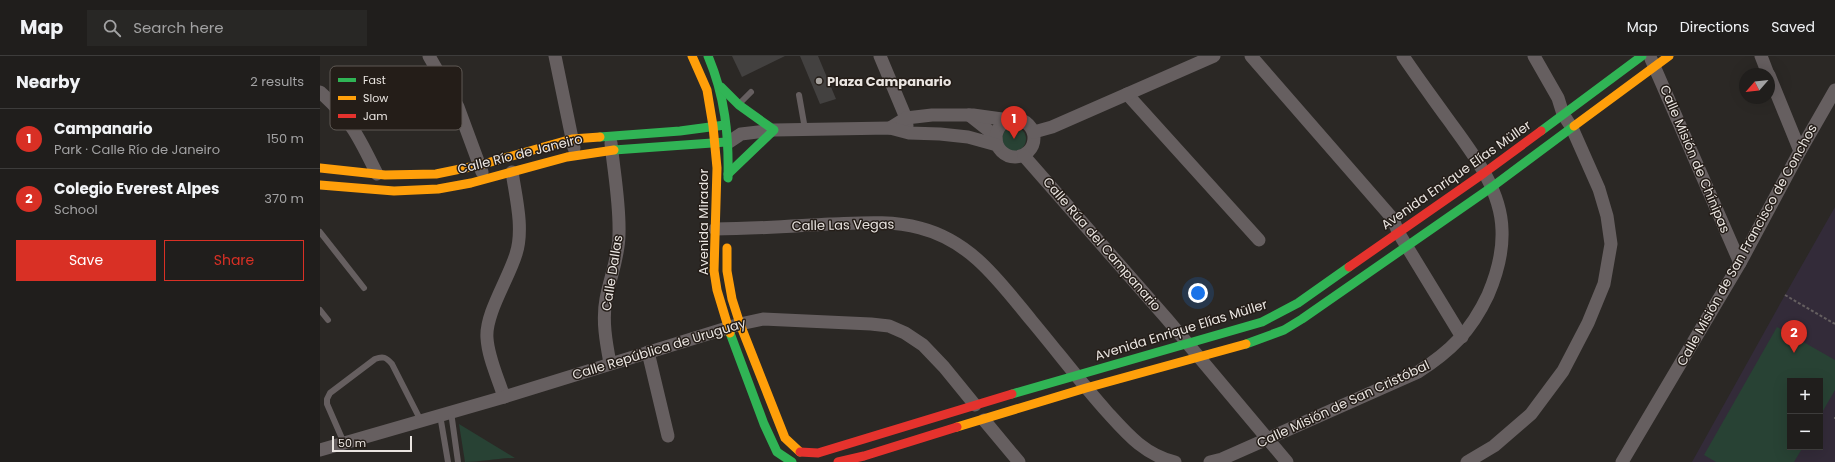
<!DOCTYPE html>
<meta charset="utf-8">
<style>
body{margin:0;font-family:Poppins,sans-serif;background:#282725;color:#f1f3f6}
.controls{position:absolute;right:12px;bottom:12px;display:grid;overflow:hidden;border-radius:0px;box-shadow:0 4px 16px #0002}
.controls button{width:36px;height:36px;display:grid;place-items:center;padding:0;border:0;border-bottom:1px solid #3d3c3b;background:#201e1c;color:#f1f3f6;font:20px sans-serif}
.compass{position:absolute;left:1419px;top:12px;width:36px;height:36px;border-radius:50%;background:#201e1c;box-shadow:0 4px 16px #0002;rotate:242deg}
.scale{position:absolute;left:12px;bottom:10px;width:80px;box-sizing:border-box;padding-left:4px;border:2px solid #eae5e1;border-top:0;font-size:11px;line-height:14px;white-space:nowrap;color:#eae5e1;-webkit-text-stroke:3px #241d18;paint-order:stroke}
.you{position:absolute;left:878px;top:237px;width:14px;height:14px;margin:-10px;border:3px solid #fff;border-radius:50%;background:#1a73e8;box-shadow:0 0 0 6px #1a73e833}
.badge{display:grid;place-items:center;width:26px;height:26px;border-radius:50%;background:#d93025;color:#fff;font-size:13px;font-weight:700}
.pin{position:absolute;translate:-50% -33px;filter:drop-shadow(0 1px 2px #0008)}
.pin::after{content:'';position:absolute;top:21px;width:14px;height:12px;background:inherit;clip-path:polygon(0 0,100% 0,50% 100%)}
.list{margin:0;padding:0;list-style:none}
h2{display:flex;justify-content:space-between;align-items:center;height:52px;margin:0;padding:0 16px;font-size:17px}
h2 small{font-size:13px;font-weight:400;color:#a2a2a3}
.list li{display:grid;grid-template-columns:26px 1fr auto;gap:12px;align-items:center;box-sizing:border-box;height:60px;padding:0 16px;border-top:1px solid #3d3c3b}
.list b{display:block;font-size:15px;white-space:nowrap}
.list p{margin:0;font-size:13px;white-space:nowrap;color:#a2a2a3}
.list em{font-size:13px;font-style:normal;color:#a2a2a3}
.actions{display:flex;gap:8px;padding:12px 16px}
.actions a{flex:1;padding:9px 0;border:1px solid #d93025;border-radius:0px;text-align:center;font-size:14px;color:#d93025}
.actions .main{background:#d93025;color:#fff}
.icon{flex:none;width:22px;height:22px;fill:none;stroke:currentColor;stroke-width:2;stroke-linecap:round;stroke-linejoin:round}
.map{position:relative;flex:none;width:1515px;height:406px;overflow:hidden}
header{display:flex;align-items:center;gap:24px;box-sizing:border-box;height:56px;padding:0 20px;background:#201e1c;border-bottom:1px solid #3d3c3b}
header strong{font-size:19px}
nav{display:flex;gap:22px;margin-inline-start:auto;font-size:14px}
.search{width:280px;height:36px;background:#282725;display:flex;align-items:center;gap:10px;box-sizing:border-box;padding:0 14px;border-radius:0px;color:#a2a2a3;font-size:15px}
main{display:flex}
aside{flex:1;background:#201e1c}
.map>svg:first-child{display:block}
</style>
<header>
<strong>Map</strong>
<div class="search"><svg class="icon" aria-label="search" viewBox="0 0 24 24"><circle cx="10" cy="10" r="6"/><path d="M15 15l6 6"/></svg>Search here</div>
<nav><a>Map</a><a>Directions</a><a>Saved</a></nav>
</header>
<main>
<aside>
<h2>Nearby<small>2 results</small></h2>
<ul class="list">
<li><span class="badge">1</span><div><b>Campanario</b><p>Park · Calle Río de Janeiro</p></div><em>150 m</em></li>
<li><span class="badge">2</span><div><b>Colegio Everest Alpes</b><p>School</p></div><em>370 m</em></li>
</ul>
<div class="actions"><a class="main">Save</a><a>Share</a></div>
</aside>
<div class="map">
<svg width="1515" height="406" viewBox="0 0 1515 406">
<rect width="100%" height="100%" fill="#2b2825"/>
<path fill="#332b39" fill-rule="evenodd" d="M1515,151V406H1372L1465,239ZM1470,325H1500V391H1470Z"/>
<g fill="#284234">
<circle cx="694" cy="83" r="12"/>
<path d="M1457,271L1515,304V334L1500,360V325H1470V391H1483L1474,406H1396L1384,399Z"/>
<path d="M139,368L195,402C178,402 162,406 145,406Z"/>
</g>
<g fill="#434140">
<path d="M412,0H465L422,21Z"/>
<path d="M480,0H498L516,43L500,48Z"/>
</g>
<g fill="none" stroke-linecap="round" stroke-linejoin="round">
<g stroke="#655f60" stroke-width="2" stroke-dasharray="3 2" stroke-linecap="butt">
<path d="M1465,239L1515,268"/>
<path d="M1515,361V363"/>
</g>
<g stroke="#665f60" stroke-width="6">
<path d="M479,39L485,73"/>
<path d="M420,47L431,36"/>
<path d="M0,176L44,232"/>
<path d="M0,254L8,264"/>
<path d="M131,356L138,406"/>
<path d="M120,359L128,406"/>
<path d="M24,387L7,348V343L10,337L55,303C63,300 66,301 72,308L101,365"/>
</g>
<g stroke="#665f60" stroke-width="13">
<path d="M109,0L138,51L162,116"/>
<path d="M235,0L254,92"/>
<path d="M560,0L586,62L587,70"/>
<path d="M931,0L1073,163L1078,176L1142,281"/>
<path d="M1441,0L1448,18"/>
<path d="M1331,3L1420,207"/>
<path d="M1449,19L1480,95"/>
<path d="M0,36C30,62 40,83 57,118"/>
<path d="M807,38L939,184"/>
<path d="M649,59L668,74L676,83"/>
<circle cx="695" cy="82" r="19"/>
<path d="M570,72L586,62L612,59H653L689,64"/>
<path d="M714,76L732,71L894,0"/>
<path d="M409,86L421,78L454,74L570,72L589,77L620,78L648,81L677,89"/>
<path d="M704,100L847,263L967,406"/>
<path d="M395,173C433,173 472,170 510,168C540,167 570,164 600,172C651,185 679,225 711,264C737,295 761,327 788,357C807,378 825,399 855,406"/>
<path d="M328,296L348,380"/>
<path d="M290,307C286,286 282,264 286,243C290,221 299,201 299,178C300,148 294,117 291,87"/>
<path d="M184,341C178,322 168,301 167,282C165,258 189,222 196,198C204,173 196,142 192,116"/>
<path d="M664,364L699,406"/>
<path d="M0,394L184,341L420,268L443,263L551,268L569,270L585,277L603,289L624,311L655,349"/>
<path d="M890,406L902,403L1098,316C1131,295 1151,275 1168,239C1177,218 1183,197 1182,174C1181,132 1151,95 1127,62C1112,41 1097,21 1083,0"/>
<path d="M1147,406L1174,390L1211,358L1243,315L1268,267L1284,228L1291,188L1287,160L1279,133L1252,72L1243,58L1238,42L1214,0"/>
<path d="M1302,406L1420,207L1480,95L1515,34"/>
</g>
<g stroke="#30b455" stroke-width="9">
<path d="M388,0C405,40 409,79 408,122"/>
<path d="M401,31L419,49L454,74L408,118"/>
<path d="M1221,75L1322,0"/>
<path d="M280,81L360,75L405,69"/>
<path d="M294,94L406,86"/>
<path d="M410,277L444,368L457,396L472,406"/>
<path d="M926,288L964,274L982,263L1172,131L1254,70"/>
<path d="M692,338L942,266L978,247L1029,211"/>
</g>
<g stroke="#ff9f0a" stroke-width="9">
<path d="M372,0L387,34L393,70L397,112L394,215L397,234L410,277"/>
<path d="M1254,70L1349,0"/>
<path d="M0,112L65,119L116,118L160,109L252,83L280,81"/>
<path d="M0,129L74,135L118,133L151,127L247,101L294,94"/>
<path d="M407,192V215L412,243L420,268L465,382L480,396"/>
<path d="M637,371L766,332L926,288"/>
</g>
<g stroke="#e5322d" stroke-width="9">
<path d="M1029,211L1164,117L1221,75"/>
<path d="M480,396L498,397L692,338"/>
<path d="M518,406L544,400L637,371"/>
</g>
</g>
<circle fill="#a7a39f" stroke="#241d18" stroke-width="1.5" cx="499" cy="25" r="4"/>
<g text-anchor="middle" dominant-baseline="central" stroke-width="3" stroke-linejoin="round" paint-order="stroke">
<g font-size="13" font-weight="bold" fill="#eae5e1" stroke="#241d18" text-anchor="start">
<text x="507" y="25">Plaza Campanario</text>
</g>
<g font-size="13" fill="#eae5e1" stroke="#241d18">
<text transform="translate(200 98) rotate(-14)">Calle Río de Janeiro</text>
<text transform="translate(1375 103) rotate(67)">Calle Misión de Chínipas</text>
<text transform="translate(1136 119) rotate(-35)">Avenida Enrique Elías Müller</text>
<text transform="translate(383 166) rotate(-90)">Avenida Mirador</text>
<text transform="translate(523 169) rotate(-1)">Calle Las Vegas</text>
<text transform="translate(782 188) rotate(49)">Calle Rúa del Campanario</text>
<text transform="translate(1427 189) rotate(-61)">Calle Misión de San Francisco de Conchos</text>
<text transform="translate(292 217) rotate(-81)">Calle Dallas</text>
<text transform="translate(861 274) rotate(-17)">Avenida Enrique Elías Müller</text>
<text transform="translate(339 293) rotate(-17)">Calle República de Uruguay</text>
<text transform="translate(1023 348) rotate(-25)">Calle Misión de San Cristóbal</text>
</g>
</g>
<rect x="10" y="10" width="132" height="64" rx="6" fill="#241d18" stroke="#5f5954" stroke-width="1"/>
<rect x="18" y="22" width="18" height="4" fill="#30b455"/>
<rect x="18" y="40" width="18" height="4" fill="#ff9f0a"/>
<rect x="18" y="58" width="18" height="4" fill="#e5322d"/>
<g font-size="11" fill="#eae5e1">
<text x="43" y="28">Fast</text>
<text x="43" y="46">Slow</text>
<text x="43" y="64">Jam</text>
</g>
</svg>
<div class="controls">
<button>+</button>
<button>−</button>
</div>
<svg class="compass" viewBox="-18 -18 36 36"><path d="M0-13l5 13h-10z" fill="#e53935"/><path d="M0 13l5-13h-10z" fill="#a2a2a3"/></svg>
<div class="scale">50 m</div>
<div class="you"></div>
<div class="pin badge" style="left:694px;top:83px">1</div>
<div class="pin badge" style="left:1474px;top:297px">2</div>
</div>
</main>
